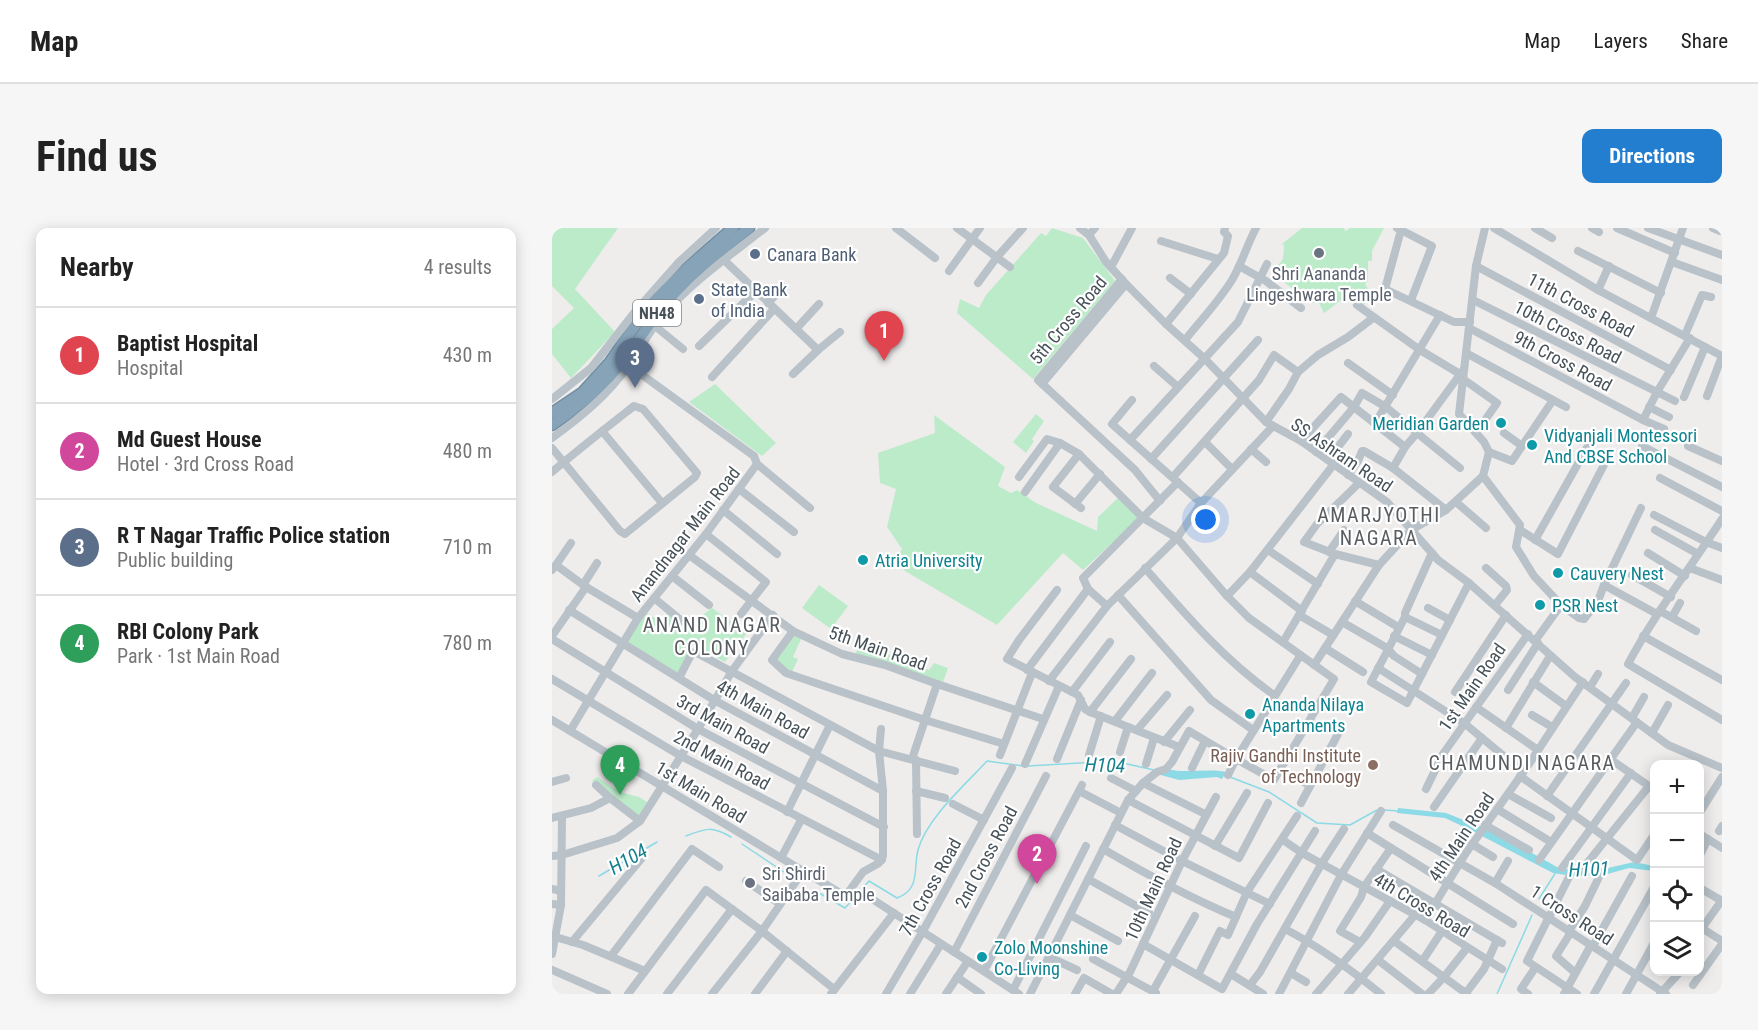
<!DOCTYPE html>
<meta charset="utf-8">
<style>
body{margin:0;font-family:"Roboto Condensed",sans-serif;background:#f6f6f6;color:#222}
.controls{position:absolute;right:18px;bottom:18px;display:grid;overflow:hidden;border-radius:12px;box-shadow:0 3px 15px #0003}
.controls button{width:54px;height:54px;display:grid;place-items:center;padding:0;border:0;border-bottom:2px solid #e0e0e0;background:#fff;color:#222;font:30px sans-serif}
.you{position:absolute;left:654px;top:292px;width:21px;height:21px;margin:-15px;border:4px solid #fff;border-radius:50%;background:#1a73e8;box-shadow:0 0 0 9px #1a73e833}
.badge{display:grid;place-items:center;width:39px;height:39px;border-radius:50%;background:#247ed0;color:#fff;font-size:20px;font-weight:700}
.pin{position:absolute;translate:-50% -50px;filter:drop-shadow(0 2px 3px #0008)}
.pin::after{content:'';position:absolute;top:32px;width:21px;height:18px;background:inherit;clip-path:polygon(0 0,100% 0,50% 100%)}
.list{margin:0;padding:0;list-style:none}
h2{display:flex;justify-content:space-between;align-items:center;height:78px;margin:0;padding:0 24px;font-size:26px}
h2 small{font-size:20px;font-weight:400;color:#767676}
.list li{display:grid;grid-template-columns:39px 1fr auto;gap:18px;align-items:center;box-sizing:border-box;height:96px;padding:0 24px;border-top:2px solid #e0e0e0}
.list b{display:block;font-size:22px;white-space:nowrap}
.list p{margin:0;font-size:20px;white-space:nowrap;color:#767676}
.list em{font-size:20px;font-style:normal;color:#767676}
.icon{flex:none;width:33px;height:33px;fill:none;stroke:currentColor;stroke-width:2;stroke-linecap:round;stroke-linejoin:round}
.map{position:relative;flex:none;width:1170px;height:766px;overflow:hidden;border-radius:12px}
header{display:flex;align-items:center;gap:36px;box-sizing:border-box;height:84px;padding:0 30px;background:#fff;border-bottom:2px solid #e0e0e0}
header strong{font-size:28px}
nav{display:flex;gap:33px;margin-inline-start:auto;font-size:21px}
.intro{display:flex;align-items:center;justify-content:space-between;box-sizing:border-box;height:144px;padding:0 36px}
h1{margin:0;font-size:42px}
.button{padding:15px 27px;border-radius:12px;background:#247ed0;color:#fff;font-size:21px;font-weight:700}
main{display:flex;gap:36px;padding:0 36px}
aside{flex:1;background:#fff;border-radius:12px;box-shadow:0 3px 15px #0003}
.map>svg:first-child{display:block}
</style>
<header>
<strong>Map</strong>
<nav><a>Map</a><a>Layers</a><a>Share</a></nav>
</header>
<div class="intro"><h1>Find us</h1><a class="button">Directions</a></div>
<main>
<aside>
<h2>Nearby<small>4 results</small></h2>
<ul class="list">
<li><span class="badge" style="background:#e0444e">1</span><div><b>Baptist Hospital</b><p>Hospital</p></div><em>430 m</em></li>
<li><span class="badge" style="background:#d1479c">2</span><div><b>Md Guest House</b><p>Hotel · 3rd Cross Road</p></div><em>480 m</em></li>
<li><span class="badge" style="background:#5c6f8a">3</span><div><b>R T Nagar Traffic Police station</b><p>Public building</p></div><em>710 m</em></li>
<li><span class="badge" style="background:#2e9e5b">4</span><div><b>RBI Colony Park</b><p>Park · 1st Main Road</p></div><em>780 m</em></li>
</ul>
</aside>
<div class="map">
<svg width="1170" height="766" viewBox="0 0 1170 766">
<rect width="100%" height="100%" fill="#efecec"/>
<g fill="#bcebca">
<path d="M0,0H66L23,61L63,104L19,150L0,126V101L22,80L0,58Z"/>
<path d="M500,0L531,10L563,53L481,151L405,85L408,71L427,80L434,67L489,5L494,8Z"/>
<path d="M750,0H791L794,3L798,0H832L820,23V33H816V53L813,56L820,68L810,79L803,72V65L793,69L772,85L767,75H758L727,50L723,38C733,34 731,27 732,17L730,16Z"/>
<path d="M163,156L224,215L210,228L137,174Z"/>
<path d="M484,186L492,193L480,211L482,213L474,225L461,214Z"/>
<path d="M382,187L453,239L446,258L459,265L465,262L484,275L545,303L546,289L567,269L587,290L531,342L511,325L445,397L341,336L350,321L335,299L344,261L328,255L326,225L383,205Z"/>
<path d="M267,357L296,378L279,401L250,380Z"/>
<path d="M160,380L195,405L173,434L141,417L126,445L75,414L94,384L108,394L116,384L133,400Z"/>
<path d="M242,407L249,411L241,429L246,431L240,444L235,442L224,432Z"/>
<path d="M308,415L377,442L382,435L396,440L391,454L334,434L303,427Z"/>
<path d="M45,549L68,564L87,569L95,574L87,588L40,553Z"/>
</g>
<g fill="#8bdae5">
<path d="M615,541C635,546 654,540 674,544L670,551L665,549L627,552L605,546Z"/>
<path d="M846,580L894,585L929,599L925,605L893,590L845,585Z"/>
<path d="M935,600L1005,639L1023,643L1056,640L1082,634L1102,638V643L1077,640L1052,647L1020,648L1001,645L930,608Z"/>
</g>
<g fill="none" stroke-linecap="round" stroke-linejoin="round">
<g stroke="#8bdae5" stroke-width="1.5">
<path d="M476,538L562,533L602,542"/>
<path d="M678,549L717,564L765,595L798,597L825,582"/>
<path d="M833,582L846,583"/>
<path d="M134,608C154,600 160,598 179,609"/>
<path d="M190,616L235,646"/>
<path d="M47,648L105,614"/>
<path d="M262,662L293,680L317,653L345,670C369,661 361,641 366,622C374,591 413,557 435,533L471,538"/>
<path d="M987,671L1004,644"/>
<path d="M945,766L980,687"/>
</g>
<g stroke="#718ea4" stroke-width="13">
<g id="highway">
<path d="M0,185L30,165L58,134L97,78L134,41L181,0"/>
<path d="M0,197C26,179 52,158 71,133C88,111 102,88 121,67C143,42 171,21 197,0"/>
</g>
</g>
<g stroke="#b8c2c8" stroke-width="8">
<path d="M344,0L383,30"/>
<path d="M405,0L458,39"/>
<path d="M528,0L537,7L554,34L574,56L614,96L653,131L714,194L749,213L835,274L886,332L917,355L1023,449L1116,517L1170,540"/>
<path d="M845,0L880,18L859,72"/>
<path d="M933,0L924,38L907,186L932,214L937,224L931,248L968,297L964,319L982,348L1009,377L983,413"/>
<path d="M942,0L1046,62L1170,128"/>
<path d="M983,0L1000,10"/>
<path d="M1040,0L1047,4"/>
<path d="M1065,0L1123,25"/>
<path d="M1096,0L1170,27"/>
<path d="M1161,0L1168,3L1169,0"/>
<path d="M537,7L543,0"/>
<path d="M609,13L666,31"/>
<path d="M1026,23L1109,65"/>
<path d="M172,32L266,122"/>
<path d="M1120,34L1170,52"/>
<path d="M687,38L714,53L749,80"/>
<path d="M924,38L1119,142"/>
<path d="M559,39L580,0"/>
<path d="M397,43L428,0"/>
<path d="M618,50L639,66"/>
<path d="M570,51L486,152L583,242L608,273"/>
<path d="M426,55L445,29L471,0"/>
<path d="M833,61L849,2"/>
<path d="M1046,62L1057,38"/>
<path d="M828,68L833,61L902,94H918"/>
<path d="M921,72L1105,164L1138,110"/>
<path d="M216,75L231,59"/>
<path d="M805,77L868,122L908,146"/>
<path d="M1099,90L1131,0"/>
<path d="M614,96L672,25L676,8L672,4L673,0"/>
<path d="M103,98L131,121"/>
<path d="M917,100L1091,192"/>
<path d="M244,101L267,76"/>
<path d="M1133,107L1150,67L1159,69"/>
<path d="M633,112C649,92 667,73 680,52C690,35 695,17 704,0"/>
<path d="M147,118L204,63"/>
<path d="M914,125L1014,179"/>
<path d="M796,135L841,167"/>
<path d="M602,138L626,159"/>
<path d="M241,146L266,122L288,104"/>
<path d="M160,149L222,81"/>
<path d="M911,151L945,175L924,205"/>
<path d="M490,156L574,56"/>
<path d="M1155,168L1170,128"/>
<path d="M1132,169L1153,119"/>
<path d="M0,171L39,140L82,85L127,34L164,0"/>
<path d="M580,172L560,196L649,275"/>
<path d="M1097,179L1117,189"/>
<path d="M828,187L888,87"/>
<path d="M714,194L737,161L746,144L766,127L796,109L821,90"/>
<path d="M1112,201L1091,192L1105,164L1123,173"/>
<path d="M50,203L110,275"/>
<path d="M952,205L970,218"/>
<path d="M0,210C29,189 56,167 77,137C88,122 96,105 108,91C138,55 176,29 213,0"/>
<path d="M578,212L686,94L715,36"/>
<path d="M749,213L789,169L853,219"/>
<path d="M653,214L680,241"/>
<path d="M1090,218L1170,259"/>
<path d="M1136,218L1170,233"/>
<path d="M0,220L68,303L73,306L143,249L145,245L91,181L82,178C54,200 27,221 0,244"/>
<path d="M699,221L714,234"/>
<path d="M764,224L802,179L810,165L834,179L865,205L853,219L841,240"/>
<path d="M937,224L960,233L1001,172"/>
<path d="M527,226L501,259L529,280"/>
<path d="M599,231L706,112"/>
<path d="M776,232L796,206"/>
<path d="M205,236L258,280"/>
<path d="M908,240L865,205L912,141"/>
<path d="M796,247L806,233L810,223H812L841,240L894,282"/>
<path d="M467,249L495,211L508,215L527,226L591,290L625,310L675,368L697,390L782,451L722,552L684,531L676,547"/>
<path d="M621,249L707,152L722,127L746,144"/>
<path d="M1108,250L1170,283"/>
<path d="M187,261L242,304"/>
<path d="M473,264L508,215"/>
<path d="M904,274L934,300"/>
<path d="M523,276L548,246"/>
<path d="M171,282L225,326"/>
<path d="M1102,287L1154,314L1170,320"/>
<path d="M1170,291C1139,339 1103,385 1076,436L1170,492"/>
<path d="M968,302L1006,326L1056,229"/>
<path d="M1103,302L1146,326"/>
<path d="M154,306L214,354L189,386"/>
<path d="M983,312L1036,218"/>
<path d="M716,322L766,356"/>
<path d="M777,324L792,302"/>
<path d="M880,325L853,385V389L819,454L855,475L917,355"/>
<path d="M1096,325L1133,348"/>
<path d="M783,326L752,314L765,296L807,255"/>
<path d="M137,327L241,403L290,426L333,437L385,456L491,491"/>
<path d="M4,337L19,315"/>
<path d="M593,340C633,386 672,432 722,467"/>
<path d="M934,340L954,358L955,362L943,377"/>
<path d="M1138,340L1170,352"/>
<path d="M0,342L4,337L34,359L0,408"/>
<path d="M698,344L750,383"/>
<path d="M1080,347L1119,369"/>
<path d="M120,348L157,377"/>
<path d="M31,357L45,335"/>
<path d="M1052,357L1089,280"/>
<path d="M34,359L86,390"/>
<path d="M505,362L467,412L455,431L526,467L533,481L538,484L627,519"/>
<path d="M566,367L659,472L701,502"/>
<path d="M675,368L698,344L782,236"/>
<path d="M102,370L130,393"/>
<path d="M803,373L846,399"/>
<path d="M1009,377L1027,390L1032,391L1046,373L1052,357L1105,386"/>
<path d="M555,378L536,361L531,350L626,254"/>
<path d="M876,380L898,392"/>
<path d="M17,382L162,472L331,563"/>
<path d="M1108,383L1144,403"/>
<path d="M747,387L781,407"/>
<path d="M853,389L890,407"/>
<path d="M1120,389L1128,375"/>
<path d="M790,394L835,420L842,428L870,446"/>
<path d="M241,403L220,432L234,445L373,492L452,516"/>
<path d="M842,408L880,427"/>
<path d="M1091,408L1170,452"/>
<path d="M0,411L146,501L332,599"/>
<path d="M731,414L783,326L827,337"/>
<path d="M773,420L811,444"/>
<path d="M762,437L827,337L859,302L894,282L931,248"/>
<path d="M826,440L912,495L971,544"/>
<path d="M475,442L536,361"/>
<path d="M0,451L129,528L330,632"/>
<path d="M497,453L555,378L625,310L649,275L721,198"/>
<path d="M981,454L1014,478"/>
<path d="M1038,459L1046,446"/>
<path d="M956,462L986,415"/>
<path d="M520,464L558,414"/>
<path d="M903,464L954,387"/>
<path d="M924,479L986,522"/>
<path d="M538,484L579,431"/>
<path d="M980,487L1000,499"/>
<path d="M1080,490L1092,469"/>
<path d="M0,492L251,643L290,666H295L311,644L327,635L331,628V563L327,523L145,425L142,424L139,427L127,450"/>
<path d="M563,493L600,445"/>
<path d="M954,500L998,428"/>
<path d="M329,501L327,523L403,543"/>
<path d="M585,502L615,467"/>
<path d="M18,503L86,390L154,306L205,236L202,228L71,133"/>
<path d="M1100,505L1116,477"/>
<path d="M612,514L638,482"/>
<path d="M568,524L576,499"/>
<path d="M448,527L480,445"/>
<path d="M537,527L549,488"/>
<path d="M360,531L385,456"/>
<path d="M505,531L529,472"/>
<path d="M364,532L365,606"/>
<path d="M473,536L507,458"/>
<path d="M594,536L602,510"/>
<path d="M640,540L653,513"/>
<path d="M728,541L757,557"/>
<path d="M968,548L1085,632L1102,607"/>
<path d="M559,550L584,563"/>
<path d="M0,554L14,550"/>
<path d="M591,555L653,586"/>
<path d="M44,557L58,570"/>
<path d="M874,561L891,526L976,406"/>
<path d="M364,563L393,570"/>
<path d="M527,563L569,585"/>
<path d="M956,566L999,590"/>
<path d="M995,568L1074,455"/>
<path d="M576,572L687,630L716,575"/>
<path d="M749,575L786,506"/>
<path d="M401,576L432,592"/>
<path d="M882,579L930,510"/>
<path d="M945,581L999,614"/>
<path d="M235,584L278,497"/>
<path d="M1148,584L1170,549"/>
<path d="M0,590L39,580L58,570L88,593L146,501L180,443L221,387"/>
<path d="M563,597L630,633L718,676"/>
<path d="M841,597L943,655L1114,766"/>
<path d="M933,597L977,622"/>
<path d="M1167,603L1170,598"/>
<path d="M815,605L961,696"/>
<path d="M1148,606L1170,620"/>
<path d="M731,612L750,625L873,692L950,741"/>
<path d="M920,616L941,629"/>
<path d="M663,618L695,565"/>
<path d="M551,621C594,646 638,670 684,689"/>
<path d="M1148,627L1156,611"/>
<path d="M0,628L10,627L65,610L88,593"/>
<path d="M229,630L249,592"/>
<path d="M987,632L1085,494"/>
<path d="M1032,639L1097,558L1058,531"/>
<path d="M1010,640L1079,545"/>
<path d="M824,641L950,715"/>
<path d="M1018,647L975,733L1025,766"/>
<path d="M536,651L597,685"/>
<path d="M194,653L228,676"/>
<path d="M943,655L956,633"/>
<path d="M1148,660L1170,673"/>
<path d="M0,661L9,663"/>
<path d="M317,669L467,766"/>
<path d="M0,676L9,677L10,588"/>
<path d="M518,687L566,713"/>
<path d="M873,692L914,625L977,536L1031,454"/>
<path d="M1148,699L1170,713"/>
<path d="M733,701C768,719 798,741 829,766"/>
<path d="M1017,703L1033,678L1047,649"/>
<path d="M1148,703L1170,672"/>
<path d="M1019,704L1004,728L1021,743"/>
<path d="M0,708L31,717L93,743"/>
<path d="M842,713L915,766"/>
<path d="M20,714L90,630"/>
<path d="M808,714L788,703L809,669L812,659L839,620"/>
<path d="M591,716L670,761L705,696L763,603"/>
<path d="M1041,718L1080,648"/>
<path d="M402,724L494,548"/>
<path d="M0,726L9,677"/>
<path d="M59,728L140,621L167,639"/>
<path d="M497,729L525,742"/>
<path d="M541,731L604,765"/>
<path d="M826,732L870,766"/>
<path d="M871,732L890,703"/>
<path d="M0,742L55,766"/>
<path d="M432,743L530,557"/>
<path d="M739,745L754,754"/>
<path d="M679,746L711,766"/>
<path d="M646,747L668,703L676,707L695,664L745,588"/>
<path d="M405,749L429,766"/>
<path d="M698,757L708,744L770,635L792,601"/>
<path d="M1141,757L1170,716"/>
<path d="M461,762L534,618"/>
<path d="M601,763L643,688"/>
<path d="M914,765L932,741L945,712"/>
<path d="M76,766L154,662L210,703L282,761"/>
<path d="M115,766L180,681"/>
<path d="M160,766L210,703L251,643"/>
<path d="M203,766L235,723"/>
<path d="M279,766L342,685"/>
<path d="M334,766L371,703L460,540"/>
<path d="M358,766L389,716"/>
<path d="M394,766L416,733"/>
<path d="M478,766L576,572L591,555L605,544L614,541L620,534L637,503L684,531L748,428"/>
<path d="M523,766L532,750L560,766"/>
<path d="M564,766L578,744L630,633L664,569"/>
<path d="M727,766L789,647L829,583"/>
<path d="M764,766L813,709L838,673"/>
<path d="M796,766L863,687"/>
<path d="M876,766L892,749L915,720"/>
<path d="M976,766L969,761L983,740"/>
<path d="M1012,766L1039,717"/>
<path d="M1042,766L1102,659"/>
<path d="M1074,766L1102,715"/>
<path d="M1108,766L1128,744"/>
</g>
<use href="#highway" stroke="#86a3b8" stroke-width="10"/>
</g>
<g fill="#6b7280" stroke="#fff" stroke-width="2">
<circle cx="767" cy="25" r="6"/>
<circle cx="198" cy="655" r="6"/>
</g>
<g fill="#5c6f8a" stroke="#fff" stroke-width="2">
<circle cx="203" cy="26" r="6"/>
<circle cx="147" cy="71" r="6"/>
</g>
<g fill="#0f9aa8" stroke="#fff" stroke-width="2">
<circle cx="949" cy="195" r="6"/>
<circle cx="980" cy="217" r="6"/>
<circle cx="311" cy="332" r="6"/>
<circle cx="1006" cy="345" r="6"/>
<circle cx="988" cy="377" r="6"/>
<circle cx="698" cy="486" r="6"/>
<circle cx="430" cy="729" r="6"/>
</g>
<circle fill="#8d6e63" stroke="#fff" stroke-width="2" cx="821" cy="537" r="6"/>
<g text-anchor="middle" dominant-baseline="central" stroke-width="4.5" stroke-linejoin="round" paint-order="stroke">
<rect fill="#fff" stroke="#7e858a" stroke-width="1.5" x="81" y="72" width="48" height="26" rx="4.5"/>
<g font-size="16" font-weight="bold" fill="#465158">
<text x="105" y="85">NH48</text>
</g>
<g font-size="18" fill="#4e5e75" stroke="#fff" text-anchor="start">
<text x="215" y="26">Canara Bank</text>
<text x="159" y="61">State Bank<tspan x="159" dy="21">of India</tspan></text>
</g>
<g font-size="18" fill="#5b616d" stroke="#fff">
<text x="767" y="45">Shri Aananda<tspan x="767" dy="21">Lingeshwara Temple</tspan></text>
<text x="210" y="645" text-anchor="start">Sri Shirdi<tspan x="210" dy="21">Saibaba Temple</tspan></text>
</g>
<g font-size="18" fill="#465158" stroke="#fff">
<text transform="translate(1029 77) rotate(28)">11th Cross Road</text>
<text transform="translate(516 92) rotate(-50)">5th Cross Road</text>
<text transform="translate(1016 104) rotate(27)">10th Cross Road</text>
<text transform="translate(1011 133) rotate(28)">9th Cross Road</text>
<text transform="translate(790 227) rotate(34)">SS Ashram Road</text>
<text transform="translate(133 306) rotate(-52)">Anandnagar Main Road</text>
<text transform="translate(326 420) rotate(19)">5th Main Road</text>
<text transform="translate(920 459) rotate(-55)">1st Main Road</text>
<text transform="translate(211 481) rotate(29)">4th Main Road</text>
<text transform="translate(171 496) rotate(29)">3rd Main Road</text>
<text transform="translate(170 532) rotate(28)">2nd Main Road</text>
<text transform="translate(149 564) rotate(31)">1st Main Road</text>
<text transform="translate(909 609) rotate(-56)">4th Main Road</text>
<text transform="translate(434 629) rotate(-62)">2nd Cross Road</text>
<text transform="translate(378 659) rotate(-61)">7th Cross Road</text>
<text transform="translate(601 661) rotate(-65)">10th Main Road</text>
<text transform="translate(870 677) rotate(31)">4th Cross Road</text>
<text transform="translate(1020 687) rotate(33)">1 Cross Road</text>
</g>
<g font-size="18" fill="#0d838f" stroke="#fff" text-anchor="start">
<text x="937" y="195" text-anchor="end">Meridian Garden</text>
<text x="992" y="207">Vidyanjali Montessori<tspan x="992" dy="21">And CBSE School</tspan></text>
<text x="323" y="332">Atria University</text>
<text x="1018" y="345">Cauvery Nest</text>
<text x="1000" y="377">PSR Nest</text>
<text x="710" y="476">Ananda Nilaya<tspan x="710" dy="21">Apartments</tspan></text>
<text x="442" y="719">Zolo Moonshine<tspan x="442" dy="21">Co-Living</tspan></text>
</g>
<g font-size="18" fill="#785e54" stroke="#fff" text-anchor="end">
<text x="809" y="527">Rajiv Gandhi Institute<tspan x="809" dy="21">of Technology</tspan></text>
</g>
<g font-size="20" letter-spacing="1.5" fill="#595d60" stroke="#fff">
<text x="827" y="287">AMARJYOTHI<tspan x="827" dy="23">NAGARA</tspan></text>
<text x="160" y="397">ANAND NAGAR<tspan x="160" dy="23">COLONY</tspan></text>
<text x="970" y="535">CHAMUNDI NAGARA</text>
</g>
<g font-size="20" font-style="italic" fill="#157f8d" stroke="#fff">
<text transform="translate(553 537) rotate(2)">H104</text>
<text transform="translate(76 631) rotate(-30)">H104</text>
<text transform="translate(1037 641) rotate(-2)">H101</text>
</g>
</g>
</svg>
<div class="controls">
<button>+</button>
<button>−</button>
<button><svg class="icon" aria-label="locate" viewBox="0 0 24 24"><circle cx="12" cy="12" r="6"/><path d="M12 2v4M12 18v4M2 12h4M18 12h4"/></svg></button>
<button><svg class="icon" aria-label="layers" viewBox="0 0 24 24"><path d="M12 4l9 5-9 5-9-5zM3 14l9 5 9-5"/></svg></button>
</div>
<div class="you"></div>
<div class="pin badge" style="left:332px;top:133px;background:#e0444e">1</div>
<div class="pin badge" style="left:485px;top:656px;background:#d1479c">2</div>
<div class="pin badge" style="left:83px;top:160px;background:#5c6f8a">3</div>
<div class="pin badge" style="left:68px;top:567px;background:#2e9e5b">4</div>
</div>
</main>
